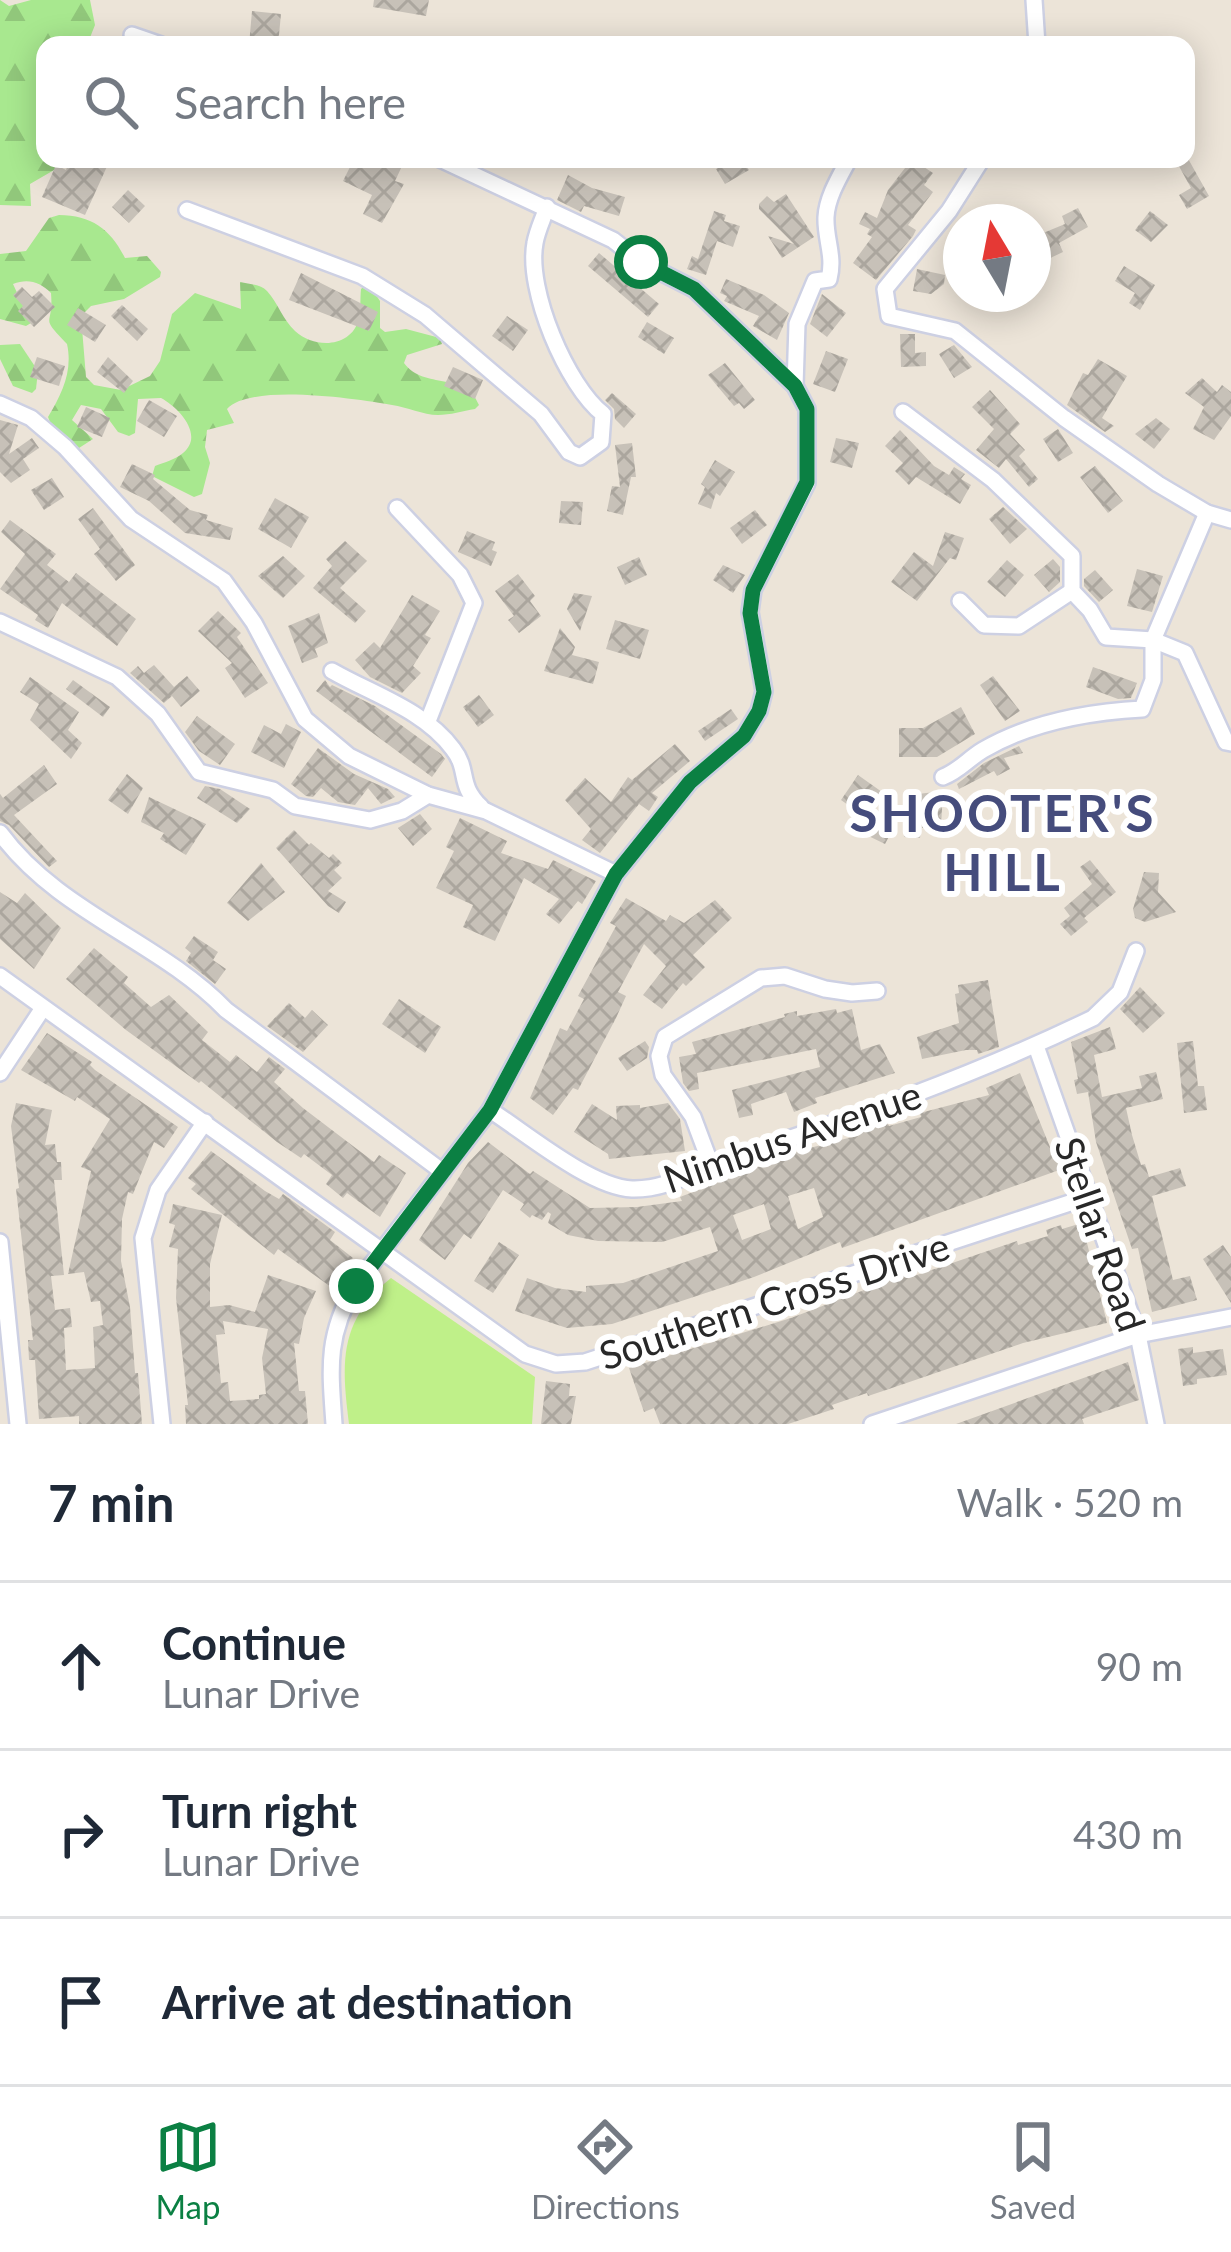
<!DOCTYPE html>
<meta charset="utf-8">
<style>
body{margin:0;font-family:Lato,sans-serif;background:#f2f2f3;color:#1f2937}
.compass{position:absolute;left:943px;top:204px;width:108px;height:108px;border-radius:50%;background:#fff;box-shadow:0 6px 30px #0003;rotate:350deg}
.stop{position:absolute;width:36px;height:36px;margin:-27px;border:9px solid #0b8043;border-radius:50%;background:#fff}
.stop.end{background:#0b8043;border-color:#fff;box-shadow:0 3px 12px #0008}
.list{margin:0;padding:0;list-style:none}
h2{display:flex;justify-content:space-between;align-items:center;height:156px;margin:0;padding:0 48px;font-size:51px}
h2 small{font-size:39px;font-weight:400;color:#747a83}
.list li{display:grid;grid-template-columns:78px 1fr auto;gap:36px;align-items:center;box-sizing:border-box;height:168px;padding:0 48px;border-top:3px solid #e0e1e3}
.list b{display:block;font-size:45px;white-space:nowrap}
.list p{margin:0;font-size:39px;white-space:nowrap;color:#747a83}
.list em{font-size:39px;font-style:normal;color:#747a83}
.icon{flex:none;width:66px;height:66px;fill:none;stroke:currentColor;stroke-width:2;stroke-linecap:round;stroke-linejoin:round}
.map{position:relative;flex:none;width:1231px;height:1424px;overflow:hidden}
.search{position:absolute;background:#fff;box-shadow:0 6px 30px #0003;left:36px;right:36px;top:36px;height:132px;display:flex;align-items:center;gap:30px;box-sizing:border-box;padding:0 42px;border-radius:24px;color:#747a83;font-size:45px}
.sheet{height:660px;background:#fff}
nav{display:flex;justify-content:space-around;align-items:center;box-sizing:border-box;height:168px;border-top:3px solid #e0e1e3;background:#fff;font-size:33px;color:#747a83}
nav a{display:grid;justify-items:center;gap:6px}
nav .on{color:#0b8043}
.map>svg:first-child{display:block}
</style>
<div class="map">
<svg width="1231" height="1424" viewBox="0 0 1231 1424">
<defs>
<pattern id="forest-firs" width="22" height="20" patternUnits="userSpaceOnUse" patternTransform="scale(3)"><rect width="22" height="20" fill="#a8e88f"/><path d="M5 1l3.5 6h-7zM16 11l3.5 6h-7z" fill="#91c77b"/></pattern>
<pattern id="building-cross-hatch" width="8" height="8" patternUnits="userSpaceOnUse" patternTransform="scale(3)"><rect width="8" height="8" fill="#c7c1b8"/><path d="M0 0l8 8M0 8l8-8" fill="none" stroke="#aba69e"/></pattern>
</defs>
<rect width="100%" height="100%" fill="#ece4d8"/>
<g fill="url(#forest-firs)">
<path d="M0,0L9,6L31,0H90L95,25L87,45H45V159H73L30,184L31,206L0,205Z"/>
<path d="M59,215C92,215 111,230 125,258L147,256L161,272L160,277L124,299L91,306L81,316L86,377L94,385L121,390L150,376L160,361L172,314L195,293L241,309L240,282C249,284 260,284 267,291C278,303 283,320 295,331C315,349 351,348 359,319C361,310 360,298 361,289L368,283L380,301V328L385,332L406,329L440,338L442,344L407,355L404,363C425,391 465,370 479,405L475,409C463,411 450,415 438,415C423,415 407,407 392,405C358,399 250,383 227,409L234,423L207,430L205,447L210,463L202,494L194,497L152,476L155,466C163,463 176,459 183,453C205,435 178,407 161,398L138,399L135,433L129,436L118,432L101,409L81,405L72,420L93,439L79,448L54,432L48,417C62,394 73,371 67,344C38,313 54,329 51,293C40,282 28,278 13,284L31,323L26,326L0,319V254L26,251L49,218Z"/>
<path d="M20,344L38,371L36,389L32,393L13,386L0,359V345Z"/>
</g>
<path fill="#bff089" d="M391,1278L535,1377L532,1424H349C341,1361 339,1321 391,1278Z"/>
<g fill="url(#building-cross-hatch)" fill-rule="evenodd">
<path d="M374,0H429L426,16L373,7Z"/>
<path d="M252,11L281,14L278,45H249Z"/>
<path d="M1186,155L1209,196L1187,209L1179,195L1191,188L1175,159H1186Z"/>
<path d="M70,159L109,162L85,215L42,197L56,165L66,170Z"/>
<path d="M354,159H391L403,164L395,181L404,184L382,223L363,214L372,195L343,181Z"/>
<path d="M733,159H742L749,170L725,184L716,169Z"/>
<path d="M912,159L933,173L924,185L933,192L908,225L916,230L913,236L876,280L853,263L872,237L867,234L870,229L859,224L865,212L877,218L888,190Z"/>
<path d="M568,175L592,188L625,197L619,216L584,206L581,212L557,200Z"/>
<path d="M128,190L145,206L129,223L112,207Z"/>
<path d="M786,194L814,237L782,258L768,236L794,244L759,209V204L767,196L774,202Z"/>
<path d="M1078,208L1088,227L1059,243L1063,252L1046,260L1036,236L1065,224L1062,216Z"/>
<path d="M714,211L726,215L724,221L740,226L733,247L717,241L706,275L687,269L692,256L698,259Z"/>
<path d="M1150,211L1168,225L1151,242L1135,230Z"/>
<path d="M599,253L659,304L648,317L588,266Z"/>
<path d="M1124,266L1155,285L1140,310L1129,303L1135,293L1115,281Z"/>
<path d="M917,269L945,275L944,284L931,294L913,291Z"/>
<path d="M301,273L378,312L369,331L289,300Z"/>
<path d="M726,279L764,295L789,313L777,340L753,326L759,316L724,301L727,296L720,293Z"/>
<path d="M22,287L32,297L39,291L55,307L34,327L18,311L23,306L13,295Z"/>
<path d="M822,294L846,313L827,337L810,324Z"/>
<path d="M122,305L148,329L137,341L111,316Z"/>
<path d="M78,308L106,325L95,342L67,325Z"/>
<path d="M507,316L528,330L513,351L492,336Z"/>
<path d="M647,322L674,338L664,354L638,337Z"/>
<path d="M900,334H915V353L926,352V366L901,367Z"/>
<path d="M954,345L972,367L954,378L939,354Z"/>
<path d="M826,351L848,359L835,392L813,384Z"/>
<path d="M37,357L65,366L59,386L30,377Z"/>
<path d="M108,357L133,381L124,393L97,372Z"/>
<path d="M1098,359L1127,376L1102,418L1114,426L1105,432L1067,405L1083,373L1088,375Z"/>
<path d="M725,363L755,400L744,409L739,403L734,406L708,375Z"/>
<path d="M453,367L483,380L475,399L444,386Z"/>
<path d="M1202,378L1217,392L1222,385L1231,392V416L1214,440L1193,429L1204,407L1185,393Z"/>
<path d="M990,390L1020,424L1010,434L1025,450L1019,456L1038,479L1029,487L1006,459L999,468L976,450L994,429L972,407Z"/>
<path d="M612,393L636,414L624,428L615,419L614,409L605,400Z"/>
<path d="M149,400L177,416L164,437L137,421Z"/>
<path d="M86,407L110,418L102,437L77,427Z"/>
<path d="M1156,418L1170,429L1154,449L1135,434Z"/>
<path d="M0,420L18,425L9,454L32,438L39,448L23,459L30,470L11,483L0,472Z"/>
<path d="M1058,429L1073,453L1058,462L1043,439Z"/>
<path d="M900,430L934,466L949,475L954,467L965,474L961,479L971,485L960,504L916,477L909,485L895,471L903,463L885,446Z"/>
<path d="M836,438L859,443L852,468L830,462Z"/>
<path d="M632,443L636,477H631L623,515L607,511L612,486L620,487L615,445Z"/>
<path d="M715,460L735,472L720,496L716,493L711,509L698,504L705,487L701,484Z"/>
<path d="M132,464L155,475L153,479L190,510L208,515L206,520L233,528L230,540L185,533L149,501L120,487Z"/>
<path d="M1095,466L1123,501L1108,513L1080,477Z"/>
<path d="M52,478L64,497L44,510L31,490Z"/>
<path d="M275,498L309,517L291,548L258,529Z"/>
<path d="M561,501L583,502L581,525L559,523Z"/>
<path d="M1003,507L1027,529L1010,544L989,519Z"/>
<path d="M93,508L135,565L116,581L94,554L100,549L78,519Z"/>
<path d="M755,510L767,525L742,544L730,528Z"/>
<path d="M10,520L56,554L47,565L69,582L76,573L136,619L117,646L62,603L48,628L35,620L38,615L0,589L25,554L1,532Z"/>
<path d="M467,531L495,542L492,550L497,552L491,566L458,552Z"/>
<path d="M945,532L964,538L956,560L950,558L917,601L891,582L914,552L933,566Z"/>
<path d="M345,541L367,561L340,588L366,611L355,623L313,588L332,566L326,559Z"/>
<path d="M283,556L305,576L283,598L258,576Z"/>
<path d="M639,557L647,575L625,585L617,567Z"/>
<path d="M1053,559L1060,567V582L1049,592L1034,575Z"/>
<path d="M1007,560L1024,575L1005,597L987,582Z"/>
<path d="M723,565L745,575L733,593L713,580Z"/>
<path d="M1137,569L1163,576L1152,612L1127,606Z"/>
<path d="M1095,570L1113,590L1099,602L1084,586V579Z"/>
<path d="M518,574L535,596L530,601L541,616L519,633L508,620L514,616L495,591Z"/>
<path d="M574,593L592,596L580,631L567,609Z"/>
<path d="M412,595L440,611L425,635L431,638L413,666L421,673L402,693L370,677L355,660L374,642L380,648Z"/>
<path d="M218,611L241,633L237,637L268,683L245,698L225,668L232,663L198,631Z"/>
<path d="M319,613L328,643L315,649L318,657L302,663L288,626Z"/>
<path d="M615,620L649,630L640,659L606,649Z"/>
<path d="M560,628L575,647L572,655L599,662L593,684L544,671Z"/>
<path d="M154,665L174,687L187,676L200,691L181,707L172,696L164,703L130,673L138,666L144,673Z"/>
<path d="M1093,667L1137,683L1131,698L1118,699L1086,687Z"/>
<path d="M993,676L1020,711L1005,721L980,685Z"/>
<path d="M30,677L79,712L68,730L82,743L71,759L30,720L39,704L20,692Z"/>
<path d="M73,680L110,707L103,717L66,689Z"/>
<path d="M325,680L330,687L332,685L375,706L441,754L445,759L432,777L316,691Z"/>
<path d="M479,695L494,715L478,727L463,707Z"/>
<path d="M961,707L975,734L937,757H899V728H923Z"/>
<path d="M731,709L738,719L705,741L698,731Z"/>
<path d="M197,716L235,744L220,765L199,751L185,732Z"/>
<path d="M286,724L301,732L284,768L251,752L264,725L281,734Z"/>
<path d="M675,744L690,761L652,793L658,797L649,811L639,804L600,853L582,840L591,829L565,800L585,778L611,802L628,777L632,780Z"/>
<path d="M1019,746L1023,753L1004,758L1010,769L997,776L994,771L959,789L957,784L984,763Z"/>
<path d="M318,748L354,774L388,789L395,797L381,804L368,788L355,805L338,802L321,788L313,797L306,796L291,784Z"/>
<path d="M44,765L57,784L14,815L57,861L49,867L9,825L0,821V794L3,798Z"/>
<path d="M127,774L143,788L128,814L108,800Z"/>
<path d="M858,775L882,792L865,817L841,800Z"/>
<path d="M205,786L220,789L250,809L237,823L197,798Z"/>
<path d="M943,791L941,827L922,828V823L920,838L904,837L906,818L921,819L918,794Z"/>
<path d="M149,797L206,824L186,855L160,839L164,833L141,822Z"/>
<path d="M420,814L432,829L413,846L398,828Z"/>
<path d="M859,814L892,831L885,844L852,828Z"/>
<path d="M460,818L507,841L501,853L548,869L553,860L596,881L582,904L578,901L559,924L546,914L559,899L524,878L495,941L463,927L473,905L436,888L454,851L446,847Z"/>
<path d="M294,830L309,845L311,843L329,858L333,854L342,863L334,870L342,878L328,891L346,902L339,913L328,906L276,848Z"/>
<path d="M1090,860L1116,892L1084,918L1088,922L1071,936L1060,924L1070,916L1064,908L1092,884L1080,867Z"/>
<path d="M261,863L285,892L248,921L227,903Z"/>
<path d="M1144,872L1159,873L1158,892L1176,912L1145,922L1135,918L1133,909Z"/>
<path d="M0,892L17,903L25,893L61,928L34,969L0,939Z"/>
<path d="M626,898L666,921L670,915L684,923L715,900L732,918L693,955L705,967L686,986L683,983L662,1009L643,995L666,966L644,944L618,992L626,996L616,1018L578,1090L573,1088L553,1115L530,1098L560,1028L567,1031L584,999L578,996L616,926L610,923Z"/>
<path d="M194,936L218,952L213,960L226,969L215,984L186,961L191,953L185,948Z"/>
<path d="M94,948L128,977L124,983L151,1007L169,995L208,1032L202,1040L230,1062L236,1055L257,1072L269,1057L285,1069L274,1082L303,1108L374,1162L379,1155L406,1173L380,1217L347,1193L343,1198L326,1184L332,1175L304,1154L301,1158L277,1142L201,1081L199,1083L126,1030L66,979Z"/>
<path d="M988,980L999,1047L978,1054L977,1050H966L922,1059L917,1037L959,1023L955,994L959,993L958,985Z"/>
<path d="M1140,987L1165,1013L1143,1033L1120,1009Z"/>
<path d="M399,999L441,1027L425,1053L382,1024Z"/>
<path d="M289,1003L305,1018L312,1010L328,1025L303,1052L267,1026Z"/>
<path d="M836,1009L837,1013L852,1009L861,1050L880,1044L895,1073L815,1098L817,1103L794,1112L786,1092L751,1104L753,1115L739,1118L732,1090L820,1067L816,1049L697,1073L699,1089L689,1091L683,1083L679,1057L696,1054L692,1042L785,1017L784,1014L797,1011V1016Z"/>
<path d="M1110,1027L1116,1049L1094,1055L1102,1097L1142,1088L1139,1076L1156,1072L1163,1099L1126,1108L1132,1135L1141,1165L1145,1164L1149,1177L1180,1168L1186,1186L1152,1196L1173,1280L1190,1276L1197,1300L1152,1312L1138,1248L1132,1249L1096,1142L1088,1092L1077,1094L1074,1080L1078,1079L1071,1042Z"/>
<path d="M47,1033L92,1062L90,1065L95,1070L178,1127L164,1148L154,1142L133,1194L128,1192L122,1219L121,1261L130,1307L135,1373H138L142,1424H79V1416L39,1419L35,1360H29L28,1340H33L16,1189L19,1188L11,1126L16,1103L52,1110L45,1145L55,1144L57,1162H61L62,1180H54L64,1275L51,1276L55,1310L70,1308L72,1327L64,1328L66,1370L95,1368L93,1327L103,1325L100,1301L91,1302L84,1272L68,1274L91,1171L81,1167L110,1119L77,1097L75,1101L21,1070Z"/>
<path d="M645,1041L649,1047L647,1058L627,1071L618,1058Z"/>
<path d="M1193,1041L1198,1086H1204L1207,1110L1184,1113L1177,1043Z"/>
<path d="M1020,1073L1052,1152L1056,1151L1062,1169L842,1248L840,1242L754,1277L612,1324L567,1328L515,1311L527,1278L555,1288L586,1292V1286L623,1283L718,1251L710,1227L662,1242L598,1241L568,1235L548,1223L551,1214L548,1212L542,1220L532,1215L530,1218L520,1210L524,1204L503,1190L471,1239L464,1234L445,1260L419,1240L468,1163L488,1142L530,1174L533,1171L590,1208L637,1207L682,1201L680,1197L802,1150L860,1135L858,1130L887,1122L889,1126L921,1117L920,1113L989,1095L986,1088ZM814,1188L823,1217L798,1229L788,1196ZM764,1204L771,1229L742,1240L733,1215Z"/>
<path d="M668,1103L680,1119L685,1151L609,1159L608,1154L574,1132L592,1104L617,1120L616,1106L640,1105V1108Z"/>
<path d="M211,1151L265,1191L279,1199L283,1194L335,1232L330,1240L353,1258L331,1287L278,1249L274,1255L191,1189L196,1184L188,1178Z"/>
<path d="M173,1204L222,1215L210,1264V1307L229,1305L255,1312L268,1275L316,1291L304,1318L299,1344L294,1343L299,1391H305L308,1424H186L185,1405H188L176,1298L178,1249L169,1247L175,1225L169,1223ZM223,1321L268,1329L262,1358L266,1394L259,1395V1399L230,1401L228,1382L221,1383L216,1335L225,1334Z"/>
<path d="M1082,1223L1107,1323L1023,1343L889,1389L868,1396L867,1393L832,1405L834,1409L788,1424H660L654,1408L644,1412L629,1368L791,1318L906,1274L908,1278L1017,1241L1018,1245L1048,1236L1046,1230L1061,1225L1062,1229Z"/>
<path d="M499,1242L519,1255L493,1293L474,1281Z"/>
<path d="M1223,1245L1231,1257V1303L1203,1259Z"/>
<path d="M1193,1347V1353L1223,1349L1227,1375L1197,1379V1384L1183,1386L1178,1349Z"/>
<path d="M1128,1362L1139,1400L1082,1419L1084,1424H956Z"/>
<path d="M546,1381L570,1384L569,1396H576L571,1424H541Z"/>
</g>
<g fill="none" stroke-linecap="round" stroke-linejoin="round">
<g stroke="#cdd0e3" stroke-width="20">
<g id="minor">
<path d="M1034,0L1037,45"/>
<path d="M132,35L161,45"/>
<path d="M982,159L949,211L885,289L889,316L955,331L1064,418L1158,484L1207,513L1231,520"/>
<path d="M187,210L362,276L425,315L541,414L569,452L580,457L601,442L603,414C567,386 526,290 535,243C537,231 543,219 547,207"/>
<path d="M795,386L797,324L815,281L829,279C835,256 825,239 826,217C827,197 840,176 849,159"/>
<path d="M0,404L31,418L65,447L131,519L224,581L254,623L305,719L349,756L428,795L486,811L616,874"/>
<path d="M903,412L993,480L1072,556V591L1090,610L1106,637L1153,640L1185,653L1226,742L1231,743"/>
<path d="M397,508L460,575L474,603L428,721"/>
<path d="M960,601L984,625L1019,626L1072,591"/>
<path d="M0,622L117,677L158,714L199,772L273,790L295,806L370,820L402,811L428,795"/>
<path d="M332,671C374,695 424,710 453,749C470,771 457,784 481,807"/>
<path d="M943,777C959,771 968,759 983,750C1031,722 1087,712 1142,709L1153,680V640L1207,513"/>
<path d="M0,833C59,913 159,941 226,1010L443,1172"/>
<path d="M0,976L525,1354L556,1364L585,1362L1088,1197"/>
<path d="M1036,1046L1138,1335L1156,1424"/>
<path d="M0,1073L43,1008"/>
<path d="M490,1110C526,1133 590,1187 632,1189C668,1190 695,1170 727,1159C852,1119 975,1075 1093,1018L1120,992L1136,951"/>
<path d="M711,1165L693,1117L663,1075L659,1056L665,1037L761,978L785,976L825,989L852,993L877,991"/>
<path d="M0,1242L18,1424"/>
<path d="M162,1424L143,1238L158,1190L205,1122"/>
<path d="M334,1424C330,1368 326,1336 355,1286L490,1110L616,874L690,782L744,736L759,711L764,691L750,612L753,590L807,483V409L795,386L694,289L641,262L613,240L440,159"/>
<path d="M872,1424L1138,1335L1231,1317"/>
</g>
</g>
<use href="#minor" stroke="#fff" stroke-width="15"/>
</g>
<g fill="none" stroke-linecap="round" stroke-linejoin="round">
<path stroke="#0b8043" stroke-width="15" d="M356,1286L490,1110L616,874L690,782L744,736L759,711L764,692L750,613L753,590L807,482V409L795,386L694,289L641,262"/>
</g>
<g text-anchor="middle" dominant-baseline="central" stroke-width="12" stroke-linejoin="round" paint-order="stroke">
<g font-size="39" fill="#282828" stroke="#fff">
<text transform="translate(792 1136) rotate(-19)">Nimbus Avenue</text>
<text transform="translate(1101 1234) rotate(71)">Stellar Road</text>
<text transform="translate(774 1300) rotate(-18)">Southern Cross Drive</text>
</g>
<g font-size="51" font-weight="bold" letter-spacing="3" fill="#454c7c" stroke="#fff">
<text x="1003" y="812">SHOOTER'S<tspan x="1003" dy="59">HILL</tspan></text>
</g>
</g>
</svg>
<svg class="compass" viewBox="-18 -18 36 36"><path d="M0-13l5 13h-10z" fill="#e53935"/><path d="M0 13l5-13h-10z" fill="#747a83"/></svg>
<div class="stop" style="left:641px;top:262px"></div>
<div class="stop end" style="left:356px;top:1286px"></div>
<div class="search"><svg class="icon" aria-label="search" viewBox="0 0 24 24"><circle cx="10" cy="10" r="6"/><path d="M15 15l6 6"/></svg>Search here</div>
</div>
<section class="sheet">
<h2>7 min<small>Walk · 520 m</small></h2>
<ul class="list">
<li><svg class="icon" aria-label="ahead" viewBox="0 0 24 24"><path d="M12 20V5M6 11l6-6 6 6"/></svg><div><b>Continue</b><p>Lunar Drive</p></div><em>90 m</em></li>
<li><svg class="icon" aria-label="right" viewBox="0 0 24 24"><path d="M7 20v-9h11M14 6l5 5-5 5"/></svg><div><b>Turn right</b><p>Lunar Drive</p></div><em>430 m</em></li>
<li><svg class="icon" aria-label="arrive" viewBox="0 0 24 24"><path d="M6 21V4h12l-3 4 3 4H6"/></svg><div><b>Arrive at destination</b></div></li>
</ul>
</section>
<nav>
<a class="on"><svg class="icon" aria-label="map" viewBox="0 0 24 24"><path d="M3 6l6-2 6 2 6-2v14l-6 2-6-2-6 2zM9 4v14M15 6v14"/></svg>Map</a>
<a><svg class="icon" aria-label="directions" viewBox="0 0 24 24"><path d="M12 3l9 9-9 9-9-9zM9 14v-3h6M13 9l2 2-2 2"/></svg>Directions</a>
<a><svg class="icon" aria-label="saved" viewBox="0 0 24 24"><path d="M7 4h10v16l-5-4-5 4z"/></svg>Saved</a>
</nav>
